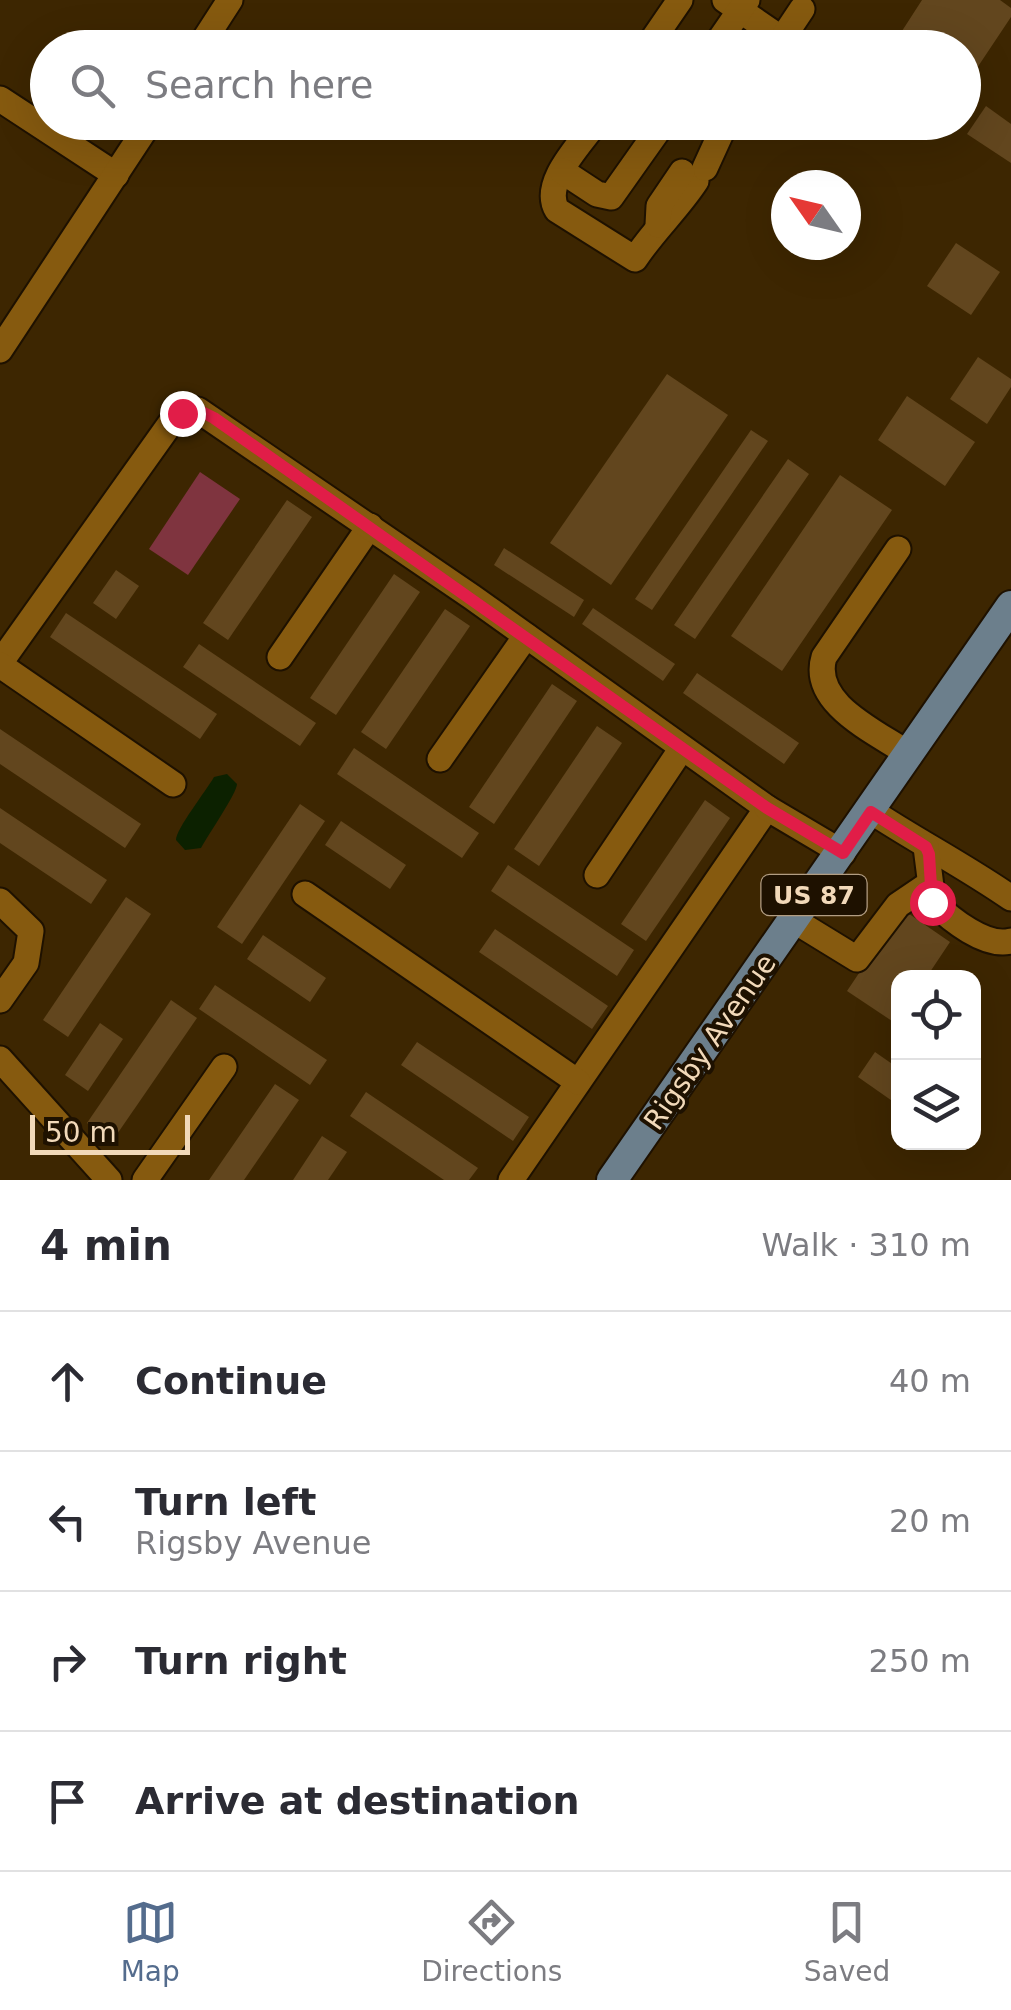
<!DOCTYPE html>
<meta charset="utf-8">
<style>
body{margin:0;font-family:"DejaVu Sans",sans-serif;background:#f7f7f7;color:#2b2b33}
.controls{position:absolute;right:30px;bottom:30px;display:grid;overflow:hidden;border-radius:20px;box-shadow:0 10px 40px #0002}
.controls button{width:90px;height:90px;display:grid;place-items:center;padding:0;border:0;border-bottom:2px solid #e1e1e2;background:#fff;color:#2b2b33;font:50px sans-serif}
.compass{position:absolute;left:771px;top:170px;width:90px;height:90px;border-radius:50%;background:#fff;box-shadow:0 10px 40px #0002;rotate:304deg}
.scale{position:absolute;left:30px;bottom:25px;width:160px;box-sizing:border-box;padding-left:10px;border:5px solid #f2d9b9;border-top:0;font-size:28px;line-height:35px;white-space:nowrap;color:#f2d9b9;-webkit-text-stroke:8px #1e1100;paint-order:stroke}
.stop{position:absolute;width:30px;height:30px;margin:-22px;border:8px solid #e11d48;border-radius:50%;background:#fff}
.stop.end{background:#e11d48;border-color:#fff;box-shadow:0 2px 10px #0008}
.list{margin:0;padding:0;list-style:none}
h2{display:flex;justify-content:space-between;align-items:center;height:130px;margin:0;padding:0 40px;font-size:42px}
h2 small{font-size:32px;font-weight:400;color:#7c7c81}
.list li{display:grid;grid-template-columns:65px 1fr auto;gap:30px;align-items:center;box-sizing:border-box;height:140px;padding:0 40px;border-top:2px solid #e1e1e2}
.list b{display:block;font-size:38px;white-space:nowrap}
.list p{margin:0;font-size:32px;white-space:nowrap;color:#7c7c81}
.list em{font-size:32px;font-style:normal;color:#7c7c81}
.icon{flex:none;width:55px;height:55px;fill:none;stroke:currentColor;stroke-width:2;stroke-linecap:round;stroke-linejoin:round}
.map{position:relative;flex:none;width:1011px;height:1180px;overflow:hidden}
.search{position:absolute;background:#fff;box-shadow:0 10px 40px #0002;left:30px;right:30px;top:30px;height:110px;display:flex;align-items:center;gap:25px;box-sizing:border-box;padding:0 35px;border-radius:55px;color:#7c7c81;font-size:38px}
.sheet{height:690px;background:#fff}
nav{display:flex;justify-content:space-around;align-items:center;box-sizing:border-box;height:140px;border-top:2px solid #e1e1e2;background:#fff;font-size:28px;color:#7c7c81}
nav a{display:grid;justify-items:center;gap:5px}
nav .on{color:#546c8d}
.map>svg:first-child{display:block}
</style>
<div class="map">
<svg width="1011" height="1180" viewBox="0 0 1011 1180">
<rect width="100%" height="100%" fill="#3d2601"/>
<path fill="#7f343f" d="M200,472L240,499L188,575L149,549Z"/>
<path fill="#0c2100" d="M227,774L237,784C237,793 208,835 201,848L185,850L176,840C176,829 206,791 214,777Z"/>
<g fill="#62461e">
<path d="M922,0H1000L1011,8V17L971,77L964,73V48H926L902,31Z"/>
<path d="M986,106L1011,124V163L967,134Z"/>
<path d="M956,243L1000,272L971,315L927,286Z"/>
<path d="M978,357L1011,379V387L987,424L950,399Z"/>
<path d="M667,374L728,415L611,585L550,543Z"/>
<path d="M907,396L975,442L945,486L878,440Z"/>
<path d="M751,430L768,441L652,610L635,599Z"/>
<path d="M788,459L809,474L695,639L674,625Z"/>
<path d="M840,475L892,510L782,671L731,636Z"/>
<path d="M287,500L312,517L228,640L203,623Z"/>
<path d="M504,548L584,600L574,617L494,565Z"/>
<path d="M116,570L139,586L116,619L93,603Z"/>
<path d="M394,574L420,592L336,715L310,698Z"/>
<path d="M593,608L675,664L663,681L582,624Z"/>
<path d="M445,609L470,626L386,749L361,732Z"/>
<path d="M66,613L217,714L200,739L50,637Z"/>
<path d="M199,644L316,723L300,746L183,667Z"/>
<path d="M697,673L799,743L784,764L683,693Z"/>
<path d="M552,684L577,701L494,824L469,807Z"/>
<path d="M597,726L622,743L539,866L514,849Z"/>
<path d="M0,729L141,824L125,848L0,764Z"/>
<path d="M354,748L479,833L462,858L337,774Z"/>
<path d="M705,800L730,818L646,941L621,924Z"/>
<path d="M300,804L325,821L242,944L217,927Z"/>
<path d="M0,808L107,880L91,904L0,843Z"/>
<path d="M341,821L406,865L390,889L325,845Z"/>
<path d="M508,865L634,950L617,976L491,891Z"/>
<path d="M126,897L151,914L68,1037L43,1020Z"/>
<path d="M902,909L950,942L926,978H898V1025L847,991Z"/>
<path d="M495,929L608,1006L592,1029L479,952Z"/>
<path d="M263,935L326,978L310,1002L247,959Z"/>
<path d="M215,985L327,1060L310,1085L199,1009Z"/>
<path d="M171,1000L197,1018L113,1140L87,1123Z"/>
<path d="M100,1023L123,1039L88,1091L65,1075Z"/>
<path d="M417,1042L529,1117L513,1141L401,1065Z"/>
<path d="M875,1052L898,1068V1105L858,1077Z"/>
<path d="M275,1084L299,1100L244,1180H209Z"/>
<path d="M366,1092L478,1168L469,1180H444L350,1116Z"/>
<path d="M322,1136L347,1152L328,1180H293Z"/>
</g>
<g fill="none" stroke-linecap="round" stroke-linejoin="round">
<g stroke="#1e1100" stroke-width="29">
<g id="minor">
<path d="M725,0L782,39"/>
<path d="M199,48L230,0"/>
<path d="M647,48L680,0"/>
<path d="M714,48L747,0"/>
<path d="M776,48L802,9"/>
<path d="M0,99L116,175"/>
<path d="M596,122C580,145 541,183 557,210L635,259C654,230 677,210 696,181"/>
<path d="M705,168L726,122"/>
<path d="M562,171L597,194L611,197L664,122"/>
<path d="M658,225L659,206L682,172"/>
<path d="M0,350L150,122"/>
<path d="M898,549L824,657C810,704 877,732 910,755"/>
<path d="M280,657L370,526"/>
<path d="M0,663L170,424L183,413L198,410L472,597L767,808L511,1180"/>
<path d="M0,665L173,784"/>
<path d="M440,759L526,636"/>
<path d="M767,808L843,853"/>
<path d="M871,811C918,842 965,866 1011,898"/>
<path d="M926,847L933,902C950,919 986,948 1011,941"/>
<path d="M597,875L682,748"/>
<path d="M305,894L578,1082"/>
<path d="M0,901L31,931L26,963L0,1000"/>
<path d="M795,921L857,959L898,905L929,884"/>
<path d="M0,1059L109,1180"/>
<path d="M145,1180L224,1067"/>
</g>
</g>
<g stroke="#1e1100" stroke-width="34">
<path id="major" d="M612,1180L1011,606"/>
</g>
<use href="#minor" stroke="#865a0f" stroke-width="25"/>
<use href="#major" stroke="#6c7f8c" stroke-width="30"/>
</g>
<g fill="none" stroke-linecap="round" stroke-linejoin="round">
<path stroke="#e11d48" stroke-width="12" d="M182,413L198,410L214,418L767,808L843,853L871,812L926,847L929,854L932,902"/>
</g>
<g text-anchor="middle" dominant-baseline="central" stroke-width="8" stroke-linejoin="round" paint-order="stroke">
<rect fill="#1e1100" stroke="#b29d82" stroke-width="2.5" x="761.5" y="875" width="105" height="40" rx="8"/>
<g font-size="25" font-weight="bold" fill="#f2d9b9">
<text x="814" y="895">US 87</text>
</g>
<g font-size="28" fill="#f2d9b9" stroke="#1e1100">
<text transform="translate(710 1042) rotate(-55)">Rigsby Avenue</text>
</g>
</g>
</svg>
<div class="controls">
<button><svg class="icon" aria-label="locate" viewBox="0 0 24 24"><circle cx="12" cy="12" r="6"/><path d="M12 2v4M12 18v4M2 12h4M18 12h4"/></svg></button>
<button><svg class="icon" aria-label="layers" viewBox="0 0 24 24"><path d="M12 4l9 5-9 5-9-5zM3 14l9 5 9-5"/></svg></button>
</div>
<svg class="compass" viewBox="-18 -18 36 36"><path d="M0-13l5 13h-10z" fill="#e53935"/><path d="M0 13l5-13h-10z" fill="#7c7c81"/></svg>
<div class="scale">50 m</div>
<div class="stop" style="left:932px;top:902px"></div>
<div class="stop end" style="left:182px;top:413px"></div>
<div class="search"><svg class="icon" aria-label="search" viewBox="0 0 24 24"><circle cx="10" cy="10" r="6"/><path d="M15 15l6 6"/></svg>Search here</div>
</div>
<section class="sheet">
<h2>4 min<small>Walk · 310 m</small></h2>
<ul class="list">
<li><svg class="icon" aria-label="ahead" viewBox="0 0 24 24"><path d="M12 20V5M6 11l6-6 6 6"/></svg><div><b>Continue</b></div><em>40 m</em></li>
<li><svg class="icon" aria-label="left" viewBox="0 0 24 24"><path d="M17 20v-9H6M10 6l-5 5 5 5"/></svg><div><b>Turn left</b><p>Rigsby Avenue</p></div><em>20 m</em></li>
<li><svg class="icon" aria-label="right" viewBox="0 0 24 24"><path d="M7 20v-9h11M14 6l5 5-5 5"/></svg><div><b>Turn right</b></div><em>250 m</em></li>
<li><svg class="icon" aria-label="arrive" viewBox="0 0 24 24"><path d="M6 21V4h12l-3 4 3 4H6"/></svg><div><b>Arrive at destination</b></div></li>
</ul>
</section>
<nav>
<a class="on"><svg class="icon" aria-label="map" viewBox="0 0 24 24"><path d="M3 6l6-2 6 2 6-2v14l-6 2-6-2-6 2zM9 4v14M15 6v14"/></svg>Map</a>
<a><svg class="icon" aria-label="directions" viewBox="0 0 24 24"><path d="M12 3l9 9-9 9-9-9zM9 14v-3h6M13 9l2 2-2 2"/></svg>Directions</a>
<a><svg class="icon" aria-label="saved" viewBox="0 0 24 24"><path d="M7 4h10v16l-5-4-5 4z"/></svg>Saved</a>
</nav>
